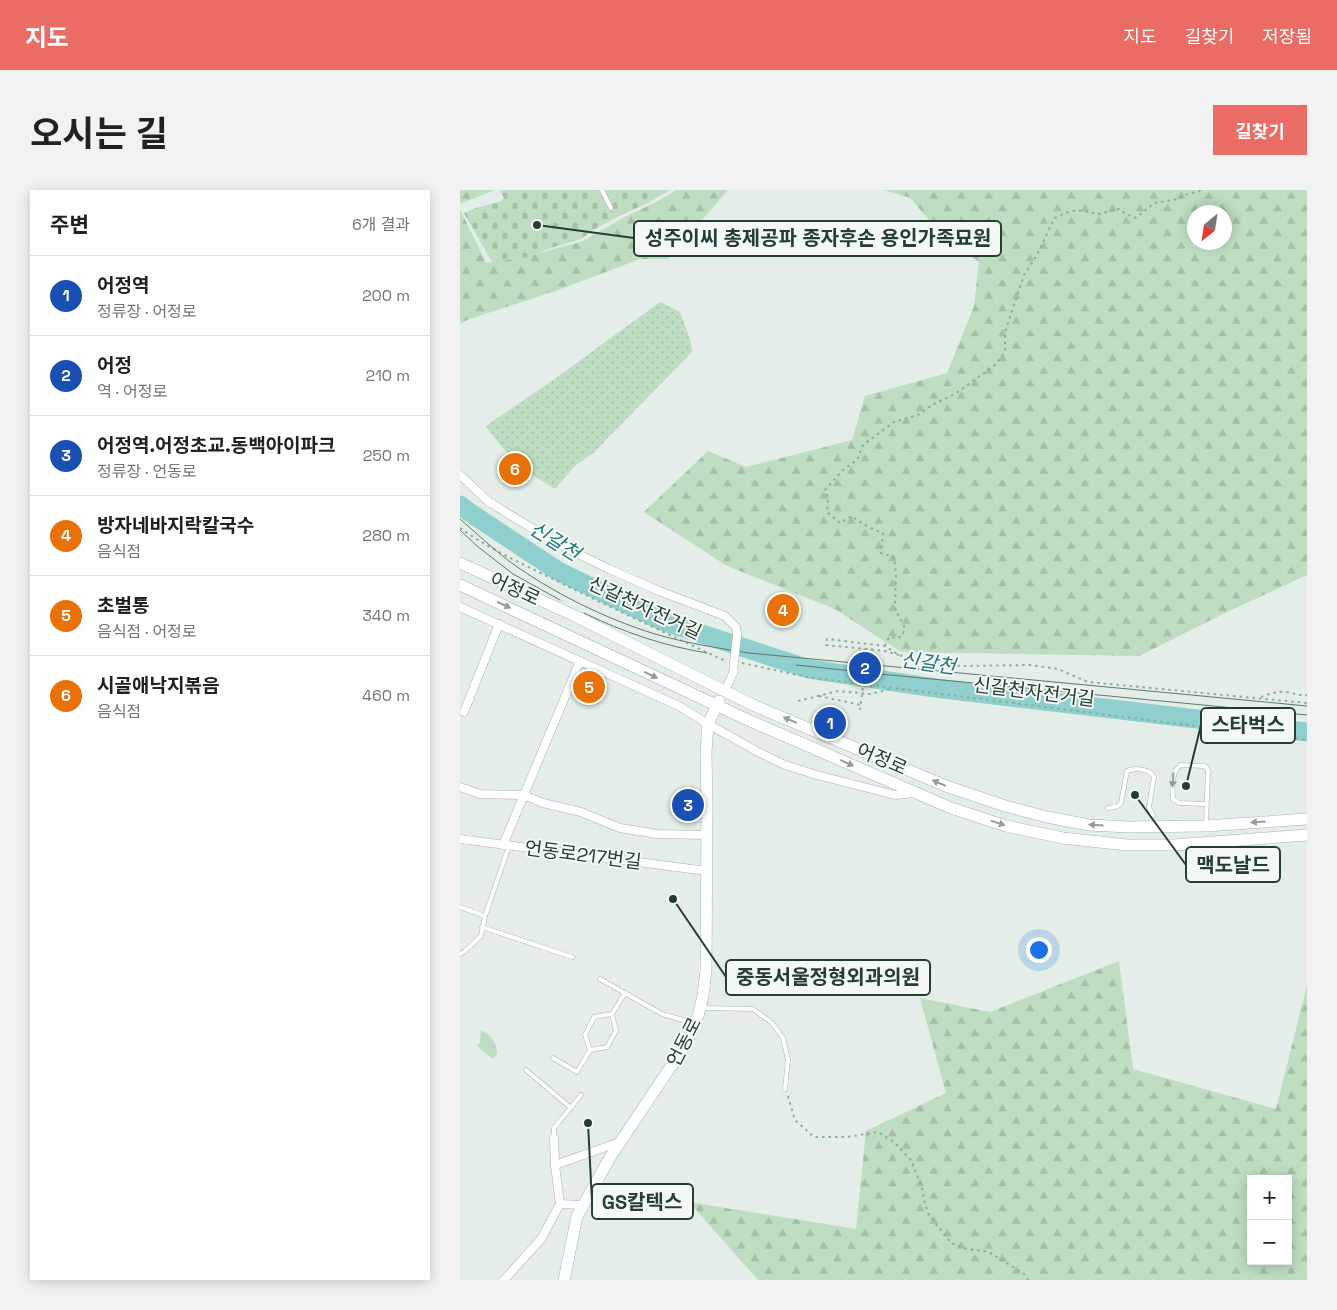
<!DOCTYPE html>
<html lang="ko">
<meta charset="utf-8">
<style>
body{margin:0;font-family:"Space Grotesk","Noto Sans KR",sans-serif;background:#f2f2f2;color:#202124}
.controls{position:absolute;right:15px;bottom:15px;display:grid;overflow:hidden;border-radius:0px;box-shadow:0 2px 12px #0003}
.controls button{width:45px;height:45px;display:grid;place-items:center;padding:0;border:0;border-bottom:1px solid #e0e0e0;background:#fff;color:#202124;font:25px sans-serif}
.compass{position:absolute;left:727px;top:15px;width:45px;height:45px;border-radius:50%;background:#fff;box-shadow:0 2px 12px #0003;rotate:210deg}
.you{position:absolute;left:578px;top:759px;width:18px;height:18px;margin:-12px;border:4px solid #fff;border-radius:50%;background:#1a73e8;box-shadow:0 0 0 8px #1a73e833}
.badge{display:grid;place-items:center;width:32px;height:32px;border-radius:50%;background:#eb6c64;color:#fff;font-size:16px;font-weight:700}
.pin{position:absolute;translate:-50% -50%;border:2px solid #fff;box-shadow:0 1px 5px #0006}
.list{margin:0;padding:0;list-style:none}
h2{display:flex;justify-content:space-between;align-items:center;height:65px;margin:0;padding:0 20px;font-size:21px}
h2 small{font-size:16px;font-weight:400;color:#757577}
.list li{display:grid;grid-template-columns:32px 1fr auto;gap:15px;align-items:center;box-sizing:border-box;height:80px;padding:0 20px;border-top:1px solid #e0e0e0}
.list b{display:block;font-size:19px;white-space:nowrap}
.list p{margin:0;font-size:16px;white-space:nowrap;color:#757577}
.list em{font-size:16px;font-style:normal;color:#757577}
.map{position:relative;flex:none;width:847px;height:1090px;overflow:hidden;border-radius:0px}
header{display:flex;align-items:center;gap:30px;box-sizing:border-box;height:70px;padding:0 25px;background:#eb6c64;color:#fff}
header strong{font-size:24px}
nav{display:flex;gap:28px;margin-inline-start:auto;font-size:18px}
.intro{display:flex;align-items:center;justify-content:space-between;box-sizing:border-box;height:120px;padding:0 30px}
h1{margin:0;font-size:35px}
.button{padding:12px 22px;border-radius:0px;background:#eb6c64;color:#fff;font-size:18px;font-weight:700}
main{display:flex;gap:30px;padding:0 30px}
aside{flex:1;background:#fff;border-radius:0px;box-shadow:0 2px 12px #0003}
.map>svg:first-child{display:block}
</style>
<header>
<strong>지도</strong>
<nav><a>지도</a><a>길찾기</a><a>저장됨</a></nav>
</header>
<div class="intro"><h1>오시는 길</h1><a class="button">길찾기</a></div>
<main>
<aside>
<h2>주변<small>6개 결과</small></h2>
<ul class="list">
<li><span class="badge" style="background:#1a4fb4">1</span><div><b>어정역</b><p>정류장 · 어정로</p></div><em>200 m</em></li>
<li><span class="badge" style="background:#1a4fb4">2</span><div><b>어정</b><p>역 · 어정로</p></div><em>210 m</em></li>
<li><span class="badge" style="background:#1a4fb4">3</span><div><b>어정역.어정초교.동백아이파크</b><p>정류장 · 언동로</p></div><em>250 m</em></li>
<li><span class="badge" style="background:#e8710a">4</span><div><b>방자네바지락칼국수</b><p>음식점</p></div><em>280 m</em></li>
<li><span class="badge" style="background:#e8710a">5</span><div><b>초벌통</b><p>음식점 · 어정로</p></div><em>340 m</em></li>
<li><span class="badge" style="background:#e8710a">6</span><div><b>시골애낙지볶음</b><p>음식점</p></div><em>460 m</em></li>
</ul>
</aside>
<div class="map">
<svg width="847" height="1090" viewBox="0 0 847 1090">
<defs>
<pattern id="grass-dots" width="8" height="8" patternUnits="userSpaceOnUse" patternTransform="scale(1.25)"><rect width="8" height="8" fill="#beddc1"/><path d="M2 2h.1M6 6h.1" fill="none" stroke="#a3bfa6" stroke-width="1.8" stroke-linecap="round"/></pattern>
<pattern id="forest-firs" width="22" height="20" patternUnits="userSpaceOnUse" patternTransform="scale(1.25)"><rect width="22" height="20" fill="#beddc1"/><path d="M5 1l3.5 6h-7zM16 11l3.5 6h-7z" fill="#a3bfa6"/></pattern>
<pattern id="cemetery-stones" width="16" height="16" patternUnits="userSpaceOnUse" patternTransform="scale(1.25)"><rect width="16" height="16" fill="#beddc1"/><path d="M2 7V4a2 2 0 0 1 4 0v3zM10 15v-3a2 2 0 0 1 4 0v3z" fill="#a3bfa6"/></pattern>
</defs>
<rect width="100%" height="100%" fill="#e4ede7"/>
<path fill="url(#grass-dots)" d="M200,112L220,122L230,149L232,162L133,263L116,275L95,299C86,293 75,287 66,280C50,268 37,252 26,236L96,188Z"/>
<g fill="url(#forest-firs)" fill-rule="evenodd">
<path d="M0,0H35L0,14Z"/>
<path d="M216,0H268L208,69H180L98,100L7,130L0,134V19L26,73L72,65L123,51L165,27L200,10Z"/>
<path d="M424,0H847V385L767,422L679,466L441,462L375,419L267,376L184,322L248,261L286,277L392,250L405,206L487,183L514,116L519,72L483,46L450,8ZM764,22V52H734V22Z"/>
<path d="M659,771L673,879L816,919L847,795V1090H298L229,1012L396,1039L406,941L486,903L460,808L530,822ZM791,989H828V1071H791Z"/>
</g>
<path fill="url(#cemetery-stones)" d="M40,0H210L188,13L161,25L135,39L121,49L88,59L69,67L32,72L4,23L16,18L42,11L44,8Z"/>
<path fill="#beddc1" d="M21,840C32,846 37,852 37,864L33,869L17,856L20,852Z"/>
<g fill="none" stroke-linecap="round" stroke-linejoin="round">
<path stroke="#8fcfcd" stroke-width="19" d="M0,315L9,322L98,381L202,431L349,479L475,498L847,542"/>
<g stroke="#a7b5ad" stroke-width="5">
<g id="lane">
<path d="M142,0L151,18"/>
<path d="M648,618C653,617 658,618 661,613L667,581C674,577 690,579 694,587L689,617L693,626"/>
<path d="M746,634L748,581L746,577L743,576L721,575C711,581 712,598 713,609L719,613L746,614"/>
<path d="M0,717L25,726"/>
<path d="M22,737L112,767"/>
<path d="M0,764L5,761L21,746L25,726L49,656"/>
<path d="M140,789L202,824L234,833"/>
<path d="M243,818L293,819L312,833L323,848L328,870L325,899"/>
<path d="M130,860L147,857L156,841L152,824"/>
<path d="M93,868L117,882L130,860L125,845L134,827L152,824L165,803"/>
<path d="M66,880L111,918"/>
<path d="M94,948V938L121,905"/>
</g>
</g>
<g stroke="#a7b5ad" stroke-width="9">
<g id="street">
<path d="M0,285L29,312L98,354L149,379L199,401L265,426L276,437L277,445"/>
<path d="M0,417L219,516L248,534L300,563L325,575L357,585L435,605L455,603"/>
<path d="M265,501L273,483"/>
<path d="M4,522L39,434"/>
<path d="M0,597L20,604L63,605L83,613L121,622L160,638L197,644L246,645"/>
<path d="M0,649L247,681"/>
<path d="M43,655L120,471"/>
<path d="M94,948L95,975L100,1014"/>
<path d="M95,975L160,952"/>
<path d="M44,1090L81,1049L100,1014L123,1015"/>
</g>
</g>
<g stroke="#a3b8ad" stroke-width="12">
<g id="secondary">
<path d="M0,373L115,426L295,516L486,596L545,616L587,627L629,635L668,637L746,636L847,629"/>
<path d="M0,395L288,530L491,618L546,636L603,648L667,655H714L847,645"/>
<path d="M104,1090L117,1026L151,966L226,854L238,826L243,806L246,781L247,617L246,562L248,534L259,511"/>
</g>
</g>
<g stroke="#86af9b" stroke-width="2" stroke-dasharray="2.5 4" stroke-linecap="butt">
<path d="M0,338C31,360 67,376 101,393C154,419 208,444 261,469L265,470"/>
<path d="M425,456L429,447L438,448L443,445L444,436L436,421L435,414L436,385L434,367L421,363L423,343C411,339 402,334 392,326L380,333L367,322L368,308L365,300L384,279L397,270L403,255L434,232L458,225L472,215L495,204L535,175L541,168L545,160V142L564,85L577,65L590,37L595,28L605,23L617,20L638,24L659,19L666,24L676,28L694,13L719,9L725,5L743,0"/>
<path d="M407,464V459"/>
<path d="M439,465L425,461L366,455L367,449L425,456L439,465L465,473L503,476L570,475L598,479L628,492L847,513"/>
<path d="M282,473L347,487L847,550"/>
<path d="M359,506L401,515"/>
<path d="M801,507C809,504 817,501 826,502C834,503 839,506 847,505"/>
<path d="M338,511L378,501L410,504L431,499"/>
<path d="M328,906L335,930L354,947H387L418,942L434,952L451,970L462,998L465,1014L469,1025L491,1053L507,1059L529,1062L564,1084L568,1090"/>
</g>
<use href="#lane" stroke="#fff" stroke-width="4"/>
<use href="#street" stroke="#fff" stroke-width="8"/>
<use href="#secondary" stroke="#fff" stroke-width="11"/>
<g stroke="#5f796d" stroke-width="1">
<path d="M0,329C16,343 32,358 49,371C91,402 146,429 195,444C226,453 257,458 289,463L847,516"/>
<path d="M0,340L17,356L53,384L100,410"/>
<path d="M124,423C163,442 204,456 247,463"/>
<path d="M336,475L430,485L847,525"/>
</g>
<g stroke="#a7b5ad" stroke-width="9" stroke-linecap="butt">
<path id="street-bridge" d="M273,483L277,445"/>
</g>
<path stroke="#86af9b" stroke-width="2" stroke-dasharray="2.5 4" stroke-linecap="butt" d="M400,520L403,496"/>
<use href="#street-bridge" stroke="#fff" stroke-width="8"/>
</g>
<defs><path id="oneway-solid" d="M-6-.8H1V-3.2L6.5 0L1 3.2V.8H-6Z" transform="scale(1.25)"/></defs>
<g fill="#929e98">
<use href="#oneway-solid" transform="translate(44 415) rotate(25)"/>
<use href="#oneway-solid" transform="translate(191 485) rotate(25)"/>
<use href="#oneway-solid" transform="translate(330 530) rotate(-157)"/>
<use href="#oneway-solid" transform="translate(387 573) rotate(24)"/>
<use href="#oneway-solid" transform="translate(713 590) rotate(95)"/>
<use href="#oneway-solid" transform="translate(479 593) rotate(-157)"/>
<use href="#oneway-solid" transform="translate(798 632) rotate(177)"/>
<use href="#oneway-solid" transform="translate(538 633) rotate(18)"/>
<use href="#oneway-solid" transform="translate(636 635) rotate(-176)"/>
</g>
<g text-anchor="middle" dominant-baseline="central" stroke-width="4" stroke-linejoin="round" paint-order="stroke">
<g font-size="19" fill="#243e32" stroke="#f5f9f6">
<text transform="translate(55 399) rotate(25)">어정로</text>
<text transform="translate(185 418) rotate(25)">신갈천자전거길</text>
<text transform="translate(574 502) rotate(7)">신갈천자전거길</text>
<text transform="translate(422 569) rotate(23)">어정로</text>
<text transform="translate(123 665) rotate(7)">언동로217번길</text>
<text transform="translate(224 852) rotate(-63)">언동로</text>
</g>
<g font-size="20" font-style="italic" fill="#217876" stroke="#f5f9f6">
<text transform="translate(95 351) rotate(32)">신갈천</text>
<text transform="translate(468 473) rotate(8)">신갈천</text>
</g>
</g>
<path fill="none" stroke="#243e32" stroke-width="2" d="M77 35L174 48M726 596L741 535M675 605L726 675M213 709L266 787M128 933L132 1012"/>
<g fill="#243e32" stroke="#f5f9f6" stroke-width="2">
<circle cx="77" cy="35" r="5"/>
<circle cx="726" cy="596" r="5"/>
<circle cx="675" cy="605" r="5"/>
<circle cx="213" cy="709" r="5"/>
<circle cx="128" cy="933" r="5"/>
</g>
<g fill="#f5f9f6" stroke="#243e32" stroke-width="2">
<rect x="174" y="31" width="367" height="35" rx="5"/>
<rect x="741" y="518" width="94" height="35" rx="5"/>
<rect x="726" y="657" width="94" height="35" rx="5"/>
<rect x="266" y="770" width="204" height="35" rx="5"/>
<rect x="132" y="994" width="101" height="35" rx="5"/>
</g>
<g font-size="20" text-anchor="middle" font-weight="bold" fill="#243e32">
<text x="358" y="55">성주이씨 총제공파 종자후손 용인가족묘원</text>
<text x="788" y="542">스타벅스</text>
<text x="773" y="682">맥도날드</text>
<text x="368" y="794">중동서울정형외과의원</text>
<text x="182" y="1019">GS칼텍스</text>
</g>
</svg>
<div class="controls">
<button>+</button>
<button>−</button>
</div>
<svg class="compass" viewBox="-18 -18 36 36"><path d="M0-13l5 13h-10z" fill="#e53935"/><path d="M0 13l5-13h-10z" fill="#757577"/></svg>
<div class="you"></div>
<div class="pin badge" style="left:370px;top:533px;background:#1a4fb4">1</div>
<div class="pin badge" style="left:405px;top:478px;background:#1a4fb4">2</div>
<div class="pin badge" style="left:228px;top:615px;background:#1a4fb4">3</div>
<div class="pin badge" style="left:323px;top:420px;background:#e8710a">4</div>
<div class="pin badge" style="left:129px;top:497px;background:#e8710a">5</div>
<div class="pin badge" style="left:55px;top:279px;background:#e8710a">6</div>
</div>
</main>
